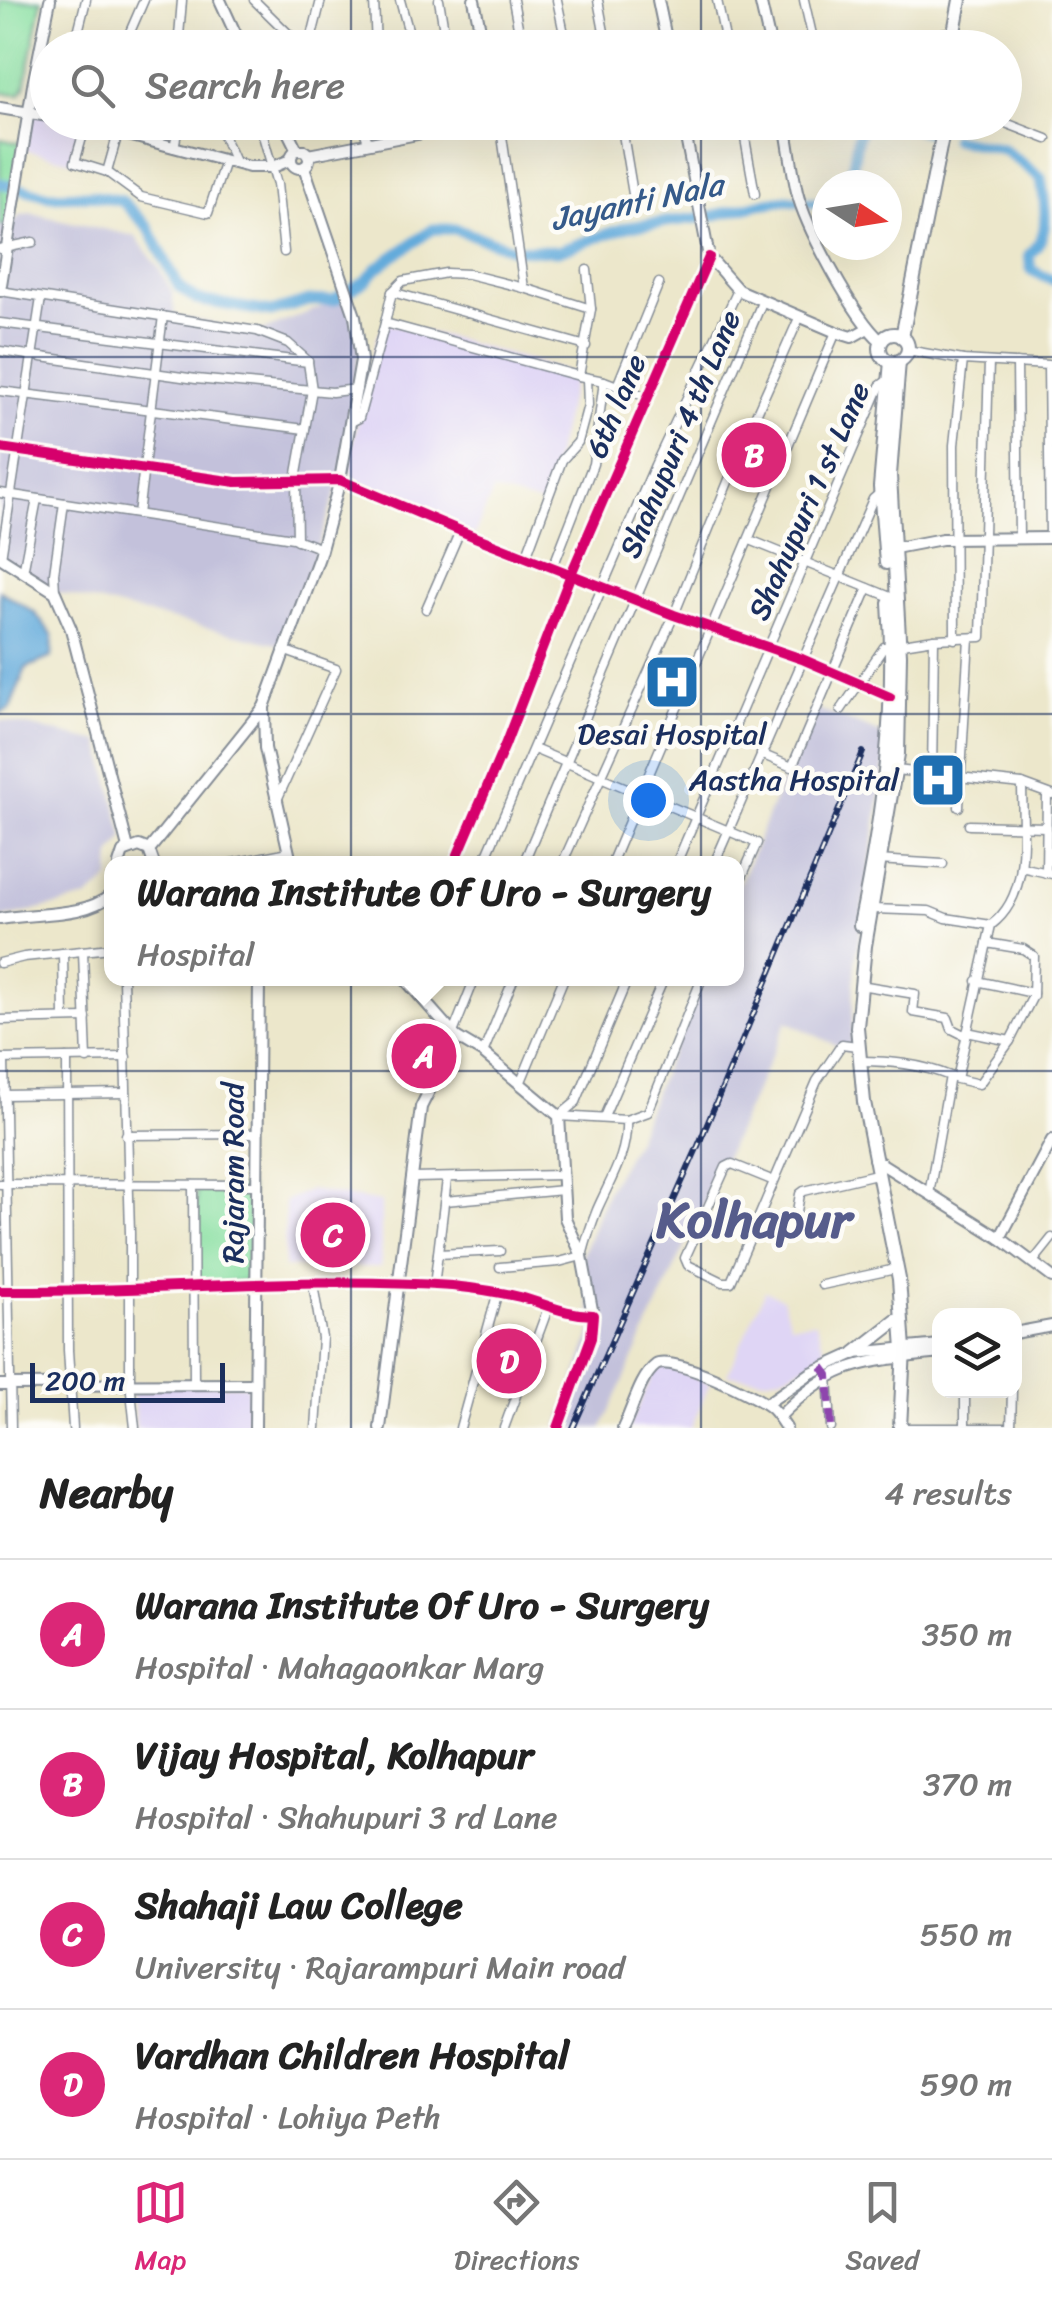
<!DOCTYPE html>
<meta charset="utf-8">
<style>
body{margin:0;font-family:Sriracha,sans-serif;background:#f6f6f6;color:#222}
.controls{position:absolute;right:30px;bottom:30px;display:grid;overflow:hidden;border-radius:20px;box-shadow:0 10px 40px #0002}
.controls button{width:90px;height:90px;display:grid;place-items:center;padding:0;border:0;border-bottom:2px solid #e0e0e0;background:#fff;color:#222;font:50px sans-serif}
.compass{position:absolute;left:812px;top:170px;width:90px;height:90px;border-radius:50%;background:#fff;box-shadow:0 10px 40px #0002;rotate:102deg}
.scale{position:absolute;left:30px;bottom:25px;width:195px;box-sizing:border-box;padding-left:10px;border:5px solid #1b2f5e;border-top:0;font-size:28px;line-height:35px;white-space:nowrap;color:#1b2f5e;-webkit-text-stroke:8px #fdfcf7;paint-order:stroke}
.you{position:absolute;left:648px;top:800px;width:35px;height:35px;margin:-25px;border:8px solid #fff;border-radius:50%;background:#1a73e8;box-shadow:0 0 0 15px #1a73e833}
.badge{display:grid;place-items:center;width:65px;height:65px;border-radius:50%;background:#db2777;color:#fff;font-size:32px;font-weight:700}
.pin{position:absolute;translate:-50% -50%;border:5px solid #fff;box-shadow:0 2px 10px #0006}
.popup{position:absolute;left:104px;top:856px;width:640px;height:130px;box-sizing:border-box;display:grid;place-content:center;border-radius:20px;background:#fff;filter:drop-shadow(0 2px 8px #0005);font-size:32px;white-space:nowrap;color:#767676}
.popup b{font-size:38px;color:#222}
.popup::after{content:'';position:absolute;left:50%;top:100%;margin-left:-20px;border:20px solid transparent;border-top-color:#fff}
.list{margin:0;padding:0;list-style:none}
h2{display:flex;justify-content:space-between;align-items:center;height:130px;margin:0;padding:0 40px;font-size:42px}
h2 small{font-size:32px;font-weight:400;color:#767676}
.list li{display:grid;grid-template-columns:65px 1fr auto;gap:30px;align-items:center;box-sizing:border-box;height:150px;padding:0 40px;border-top:2px solid #e0e0e0}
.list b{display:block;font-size:38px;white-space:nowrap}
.list p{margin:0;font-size:32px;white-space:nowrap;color:#767676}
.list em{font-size:32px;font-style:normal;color:#767676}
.icon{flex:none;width:55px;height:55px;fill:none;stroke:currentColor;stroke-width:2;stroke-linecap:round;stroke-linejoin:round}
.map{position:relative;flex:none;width:1052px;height:1428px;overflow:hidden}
.search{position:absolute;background:#fff;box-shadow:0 10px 40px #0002;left:30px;right:30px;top:30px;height:110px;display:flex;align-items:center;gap:25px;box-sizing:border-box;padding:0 35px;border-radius:55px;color:#767676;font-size:38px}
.sheet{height:730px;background:#fff}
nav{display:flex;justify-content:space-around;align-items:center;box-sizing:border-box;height:140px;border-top:2px solid #e0e0e0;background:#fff;font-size:28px;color:#767676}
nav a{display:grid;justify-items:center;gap:5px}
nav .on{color:#db2777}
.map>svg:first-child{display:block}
</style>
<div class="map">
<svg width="1052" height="1428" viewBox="0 0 1052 1428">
<rect width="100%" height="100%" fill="#fdfcf7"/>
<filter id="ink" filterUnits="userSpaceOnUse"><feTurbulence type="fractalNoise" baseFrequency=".01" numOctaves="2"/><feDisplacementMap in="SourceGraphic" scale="20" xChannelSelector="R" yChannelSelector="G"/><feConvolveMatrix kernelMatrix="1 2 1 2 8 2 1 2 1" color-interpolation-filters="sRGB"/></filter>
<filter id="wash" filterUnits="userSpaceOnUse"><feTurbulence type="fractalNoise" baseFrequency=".0048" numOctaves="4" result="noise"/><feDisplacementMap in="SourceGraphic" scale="40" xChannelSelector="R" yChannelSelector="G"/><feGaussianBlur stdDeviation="2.25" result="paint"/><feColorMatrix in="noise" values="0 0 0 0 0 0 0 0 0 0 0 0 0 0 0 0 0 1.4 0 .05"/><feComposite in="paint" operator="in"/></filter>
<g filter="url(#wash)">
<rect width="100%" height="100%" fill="#ece7cb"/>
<g fill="#dfd5f5">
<path d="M34,109L47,112L48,122L81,123L72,161L25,150Z"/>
<path d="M386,323L452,338L575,374L544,505L493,491L474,536L357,482L350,471V456L377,336Z"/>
<path d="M309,1190L381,1202V1267H284L285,1201Z"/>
<path d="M765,1291L782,1298L790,1324L815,1322L827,1355L785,1375L765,1379L727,1375Z"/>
<path d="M665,1366L710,1383L691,1428H629L654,1372Z"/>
<path d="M132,1383L248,1385V1428H136Z"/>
</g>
<g fill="#c3c1db">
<path d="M30,213L135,236L159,268L172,292L175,316L260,332L348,296L360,346L340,481L284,646L55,592L0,557V225L11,226L20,215Z"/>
<path d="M813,707L889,737L855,964L851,1053L787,1021L602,1428H558L593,1328L582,1256L607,1191L634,1143L701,979L736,978L737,890Z"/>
<path d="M0,720L100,742L124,838L112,854L110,879L88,898L0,919Z"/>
</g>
<g fill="#8ae0a3" stroke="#528880" stroke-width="2.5">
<path d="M0,0H42L25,87L20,94L0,93Z"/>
<path d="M0,139L23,144L11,226L0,225Z"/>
<path d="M196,1188H250L251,1266L244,1281L197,1284Z"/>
</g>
<path fill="#64abdb" stroke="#406d9c" stroke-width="2.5" d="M0,591L34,612L53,636L52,657L26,668L10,708L0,713Z"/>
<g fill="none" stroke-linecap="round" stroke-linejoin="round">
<g stroke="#64abdb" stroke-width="11">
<path d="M894,122L928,132"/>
<path d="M954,139L1003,149L1041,178C1045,205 1052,235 1029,255L1031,270L1052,280"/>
<path d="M0,183L50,196L91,195L122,201L148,227L179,287L197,300L271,312L309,301L334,300L367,280L377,268L433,229H455L514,249L558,251L627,227L712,216L759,204L787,200L823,204L827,201"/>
<path d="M845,185C858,165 852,142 864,122"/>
</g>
</g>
</g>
<g filter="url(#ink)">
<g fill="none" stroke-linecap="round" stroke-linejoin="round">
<g stroke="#848b94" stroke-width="11">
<g id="street">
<path d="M254,0L303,48"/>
<path d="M374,0L376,48"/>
<path d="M400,0L413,48"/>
<path d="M439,0L447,48"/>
<path d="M513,0L522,48"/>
<path d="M557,0L567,48"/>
<path d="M598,0L607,48"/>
<path d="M717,0L727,48"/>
<path d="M804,0L815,48"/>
<path d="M74,48L86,0"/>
<path d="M123,48L144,0"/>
<path d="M174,48L238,35"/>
<path d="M178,48L182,0"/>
<path d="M309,48L321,0"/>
<path d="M217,122L236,164"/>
<path d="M259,122L277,184L284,252"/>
<path d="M361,122L368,142"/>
<path d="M500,122L524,288L591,309L579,376L604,381L647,397"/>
<path d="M621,122L635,206"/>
<path d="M742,122L755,194"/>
<path d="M1003,122L1047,139"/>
<path d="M86,124L75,162L107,172"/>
<path d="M118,133L107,172L141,197L208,213L225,161"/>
<path d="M152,142L153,122"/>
<path d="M174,148L179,122"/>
<path d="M0,249L33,242"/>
<path d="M587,270L591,309"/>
<path d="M524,288L468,274L446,273L403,281L392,292L385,323L579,376"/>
<path d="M0,291L257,331L288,343L308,361"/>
<path d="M392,292L586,346"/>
<path d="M0,323L308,362L312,390L296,479L297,540"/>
<path d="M907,350L963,360L1048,365L1050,538"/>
<path d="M0,351L196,379L332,392L357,389"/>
<path d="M1017,363L1019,538"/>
<path d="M617,386L659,283"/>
<path d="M0,391L305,429"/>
<path d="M351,422L359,418L385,323"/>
<path d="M0,493L293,538L322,549"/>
<path d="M138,514L163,316"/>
<path d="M750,540L888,596"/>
<path d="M526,557L562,460L578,442L588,405L587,378"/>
<path d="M1,558L41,298"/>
<path d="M553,567L593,464L604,381"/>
<path d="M23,572L37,499"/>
<path d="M55,592L54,573L64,503"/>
<path d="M426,609L460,531"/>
<path d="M955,639L954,445L963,360"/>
<path d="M841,710L884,647L934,639L981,637L989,362"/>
<path d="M534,749L757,843L736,890"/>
<path d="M761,754L792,767L868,588"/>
<path d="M896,770L1022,784L1052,795"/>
<path d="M932,773L934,639"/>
<path d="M277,800L336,669L283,650"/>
<path d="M959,807L969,638"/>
<path d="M969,825L1047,827"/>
<path d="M877,860L943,864"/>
<path d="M227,864L289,852"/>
<path d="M454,864L505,745L571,574L709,257"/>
<path d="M483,864L655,465L738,290"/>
<path d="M523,864L763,300"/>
<path d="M562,864L674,615L747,435L800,316"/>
<path d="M611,864L836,332"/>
<path d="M676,864L880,386L888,380"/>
<path d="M714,864L873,499L880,493"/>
<path d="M1021,867L1052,874"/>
<path d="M1046,873L1047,794"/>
<path d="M873,909L929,911L946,918L991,925C1032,895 1022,830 1022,784"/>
<path d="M83,951L87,1059"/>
<path d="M63,953L64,1018"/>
<path d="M0,963L24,957L111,948"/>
<path d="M123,978L130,1233V1382L135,1428"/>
<path d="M977,981L1033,993"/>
<path d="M860,985L915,994L913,1012L948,1018L952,1029L966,1036"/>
<path d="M423,1000L432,978"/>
<path d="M0,1020L86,1018"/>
<path d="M967,1032L1010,1041L1033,996L1034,956L1023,949L987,943"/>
<path d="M453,1033L475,978"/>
<path d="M483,1053L514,978"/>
<path d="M67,1058L68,1350L73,1428"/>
<path d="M0,1059L126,1057"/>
<path d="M4,1059L11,1428"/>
<path d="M859,1061C891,1061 920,1064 950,1076L929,1194"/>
<path d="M950,1076L957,1079L991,925"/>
<path d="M957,1079L979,1084L1010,1041"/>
<path d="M520,1084L564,978"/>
<path d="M4,1095L126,1093"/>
<path d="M559,1116L576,1102L628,978"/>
<path d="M604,1117L664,978"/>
<path d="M626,1120L648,1112L702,978"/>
<path d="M126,1135L252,1134"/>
<path d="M413,1178L562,1175"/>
<path d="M774,1181L732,1164L726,1167L685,1258L688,1265L723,1282H731L817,1081L842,1044L857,1046"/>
<path d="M0,1184L256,1185"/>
<path d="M193,1185L194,1384"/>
<path d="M445,1201L563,1190"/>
<path d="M797,1211L800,1194L804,1191L872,1175"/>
<path d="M438,1254L500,1251"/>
<path d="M1032,1263L1052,1238"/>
<path d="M500,1267L559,1262L582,1256C586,1241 591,1225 597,1210C610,1180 628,1154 626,1120L559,1116"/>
<path d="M313,1284L322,1338L316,1428"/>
<path d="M822,1285L891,1270"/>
<path d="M434,1286L447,1179"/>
<path d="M828,1375L831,1428"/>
<path d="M460,1428L497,1295"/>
<path d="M504,1428L548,1308"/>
<path d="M900,1428H1011"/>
<path d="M965,1428V1390"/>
<path d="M1011,1428L1012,1390"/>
</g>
</g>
<g stroke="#848b94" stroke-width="14">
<g id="secondary">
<path d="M220,0L242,48"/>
<path d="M474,0L484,48"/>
<path d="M658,0L668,48"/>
<path d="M760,0L771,48"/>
<path d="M860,48L954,33"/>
<path d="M0,108L48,116"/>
<path d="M79,122L249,167H273L290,160"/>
<path d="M283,122L297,150"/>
<path d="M683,122L709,257L738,290L836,332L852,337L868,328"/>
<path d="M785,122C789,146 792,169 797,192C805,226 855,319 881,341"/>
<circle cx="300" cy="159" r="9"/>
<path d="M308,155L480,122"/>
<path d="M0,291L33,85L50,0"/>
<path d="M0,448L236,482L340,480L475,537L674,615L802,659L890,697"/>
<path d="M890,549L942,539L1052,538"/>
<path d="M0,557L55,592L71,629L128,848"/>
<path d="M149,850L264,707"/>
<path d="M291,862L265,748L264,707L319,557L340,480L361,360L355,316L304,167"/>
<path d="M119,864L123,852L139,846L149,850L154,864"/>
<path d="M0,919C37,912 83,918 111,895"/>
<path d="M404,978L456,1037L483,1053L559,1116L565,1218L582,1256L593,1315"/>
<path d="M874,1159L1000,1238L1052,1277"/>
<path d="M1000,1238L1052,1140"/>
<path d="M0,1291C151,1293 301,1275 452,1286C473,1288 499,1292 520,1297C546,1304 565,1315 593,1315L591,1338L558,1428"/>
<path d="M1014,1333L1052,1326"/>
<path d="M0,1385L255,1384"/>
<path d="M766,1404L811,1373L855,1353L940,1345"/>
<path d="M779,1417C835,1360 864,1362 940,1353"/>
<path d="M255,1428L259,978"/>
<path d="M380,1428L421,1107L456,1037"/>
<path d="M623,1428C632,1411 640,1377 656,1365C671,1355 759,1396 772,1409C777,1414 782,1422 786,1428"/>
</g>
</g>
<g stroke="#848b94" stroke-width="16">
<g id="highway">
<path d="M951,48L960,0"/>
<circle cx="894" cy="348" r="14"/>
<path d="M902,337L945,122"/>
<path d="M899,361L890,475L900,655L898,754L865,946L857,1027L864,1102L899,1279L904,1349L900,1428"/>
<path d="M886,563L880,487L891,361"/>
<path d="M860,925C882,819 897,711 889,603"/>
<path d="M855,1353L896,1321"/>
</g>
</g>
<use href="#street" stroke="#fff" stroke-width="8"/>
<use href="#secondary" stroke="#fff" stroke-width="10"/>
<use href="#highway" stroke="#fff" stroke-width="12"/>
<g stroke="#1b2f5e" stroke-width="6">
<path id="rail" d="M573,1428L698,1146L863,752"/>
</g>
<use href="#rail" stroke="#fdfcf7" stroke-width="2.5" stroke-dasharray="8" stroke-linecap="butt"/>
<path stroke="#8e44ad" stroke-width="8" stroke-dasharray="15 8" stroke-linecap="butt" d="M822,1367L828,1375L831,1428"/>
<g stroke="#fdfcf7" stroke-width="16">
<g id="cycleway">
<path d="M0,448L236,482L340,480L475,537L674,615L802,659L890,697"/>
<path d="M454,864L505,745L571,574L709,257"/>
<path d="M0,1291C151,1293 301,1275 452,1286C473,1288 499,1292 520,1297C546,1304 565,1315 593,1315L591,1338L558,1428"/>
</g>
</g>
<use href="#cycleway" stroke="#d6006c" stroke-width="10"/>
</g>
</g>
<path fill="none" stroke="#1b2f5e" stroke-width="2.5" stroke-opacity="0.55" d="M351,0V48M701,0V48M351,122V1428M701,122V1428M0,357H1052M0,714H1052M0,1071H1052"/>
<defs>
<g id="hospital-square" transform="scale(2.875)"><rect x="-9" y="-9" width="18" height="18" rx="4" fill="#1f6fb2" stroke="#fdfcf7"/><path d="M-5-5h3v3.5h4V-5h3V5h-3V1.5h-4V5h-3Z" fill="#fff"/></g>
</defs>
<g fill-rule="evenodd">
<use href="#hospital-square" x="672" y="682"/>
<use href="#hospital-square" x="938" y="780"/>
</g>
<g text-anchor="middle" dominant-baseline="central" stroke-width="9" stroke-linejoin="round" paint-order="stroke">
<g font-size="30" fill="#1b2f5e" stroke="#fdfcf7">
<text transform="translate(616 406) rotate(-67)">6th lane</text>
<text transform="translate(680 434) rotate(-67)">Shahupuri 4 th Lane</text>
<text transform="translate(809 501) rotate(-66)">Shahupuri 1 st Lane</text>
<text transform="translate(233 1173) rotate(-90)">Rajaram Road</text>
</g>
<g font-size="30" fill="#1b2f5e" stroke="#fdfcf7">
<text x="672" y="734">Desai Hospital</text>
<text x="899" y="780" text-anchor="end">Aastha Hospital</text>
</g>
<g font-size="32" font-style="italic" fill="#355a8a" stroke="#fdfcf7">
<text transform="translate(637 202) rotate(-12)">Jayanti Nala</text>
</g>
<g font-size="50" font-weight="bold" fill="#565c8b" stroke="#fdfcf7">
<text x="754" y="1220">Kolhapur</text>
</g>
</g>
</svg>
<div class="controls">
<button><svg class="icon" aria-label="layers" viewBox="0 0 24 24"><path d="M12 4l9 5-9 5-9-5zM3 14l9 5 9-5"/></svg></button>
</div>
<svg class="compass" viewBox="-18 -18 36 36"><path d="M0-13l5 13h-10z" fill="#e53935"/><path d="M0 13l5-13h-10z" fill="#767676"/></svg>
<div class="scale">200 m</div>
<div class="you"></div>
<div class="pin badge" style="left:424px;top:1056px">A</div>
<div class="popup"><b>Warana Institute Of Uro - Surgery</b>Hospital</div>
<div class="pin badge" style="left:754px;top:455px">B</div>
<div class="pin badge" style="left:333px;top:1235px">C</div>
<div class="pin badge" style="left:509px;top:1361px">D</div>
<div class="search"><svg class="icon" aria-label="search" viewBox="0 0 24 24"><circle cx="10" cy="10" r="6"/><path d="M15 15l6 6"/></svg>Search here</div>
</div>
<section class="sheet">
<h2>Nearby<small>4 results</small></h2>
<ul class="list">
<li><span class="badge">A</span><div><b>Warana Institute Of Uro - Surgery</b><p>Hospital · Mahagaonkar Marg</p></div><em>350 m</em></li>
<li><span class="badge">B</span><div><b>Vijay Hospital, Kolhapur</b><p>Hospital · Shahupuri 3 rd Lane</p></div><em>370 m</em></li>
<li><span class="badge">C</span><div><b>Shahaji Law College</b><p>University · Rajarampuri Main road</p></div><em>550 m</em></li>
<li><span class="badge">D</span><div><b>Vardhan Children Hospital</b><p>Hospital · Lohiya Peth</p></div><em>590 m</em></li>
</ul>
</section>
<nav>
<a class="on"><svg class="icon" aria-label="map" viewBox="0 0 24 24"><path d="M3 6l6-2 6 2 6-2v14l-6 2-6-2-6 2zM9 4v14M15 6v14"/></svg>Map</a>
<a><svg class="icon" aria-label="directions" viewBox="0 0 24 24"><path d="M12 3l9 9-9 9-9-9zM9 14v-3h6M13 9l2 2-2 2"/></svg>Directions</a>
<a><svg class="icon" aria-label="saved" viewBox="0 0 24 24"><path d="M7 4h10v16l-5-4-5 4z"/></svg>Saved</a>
</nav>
